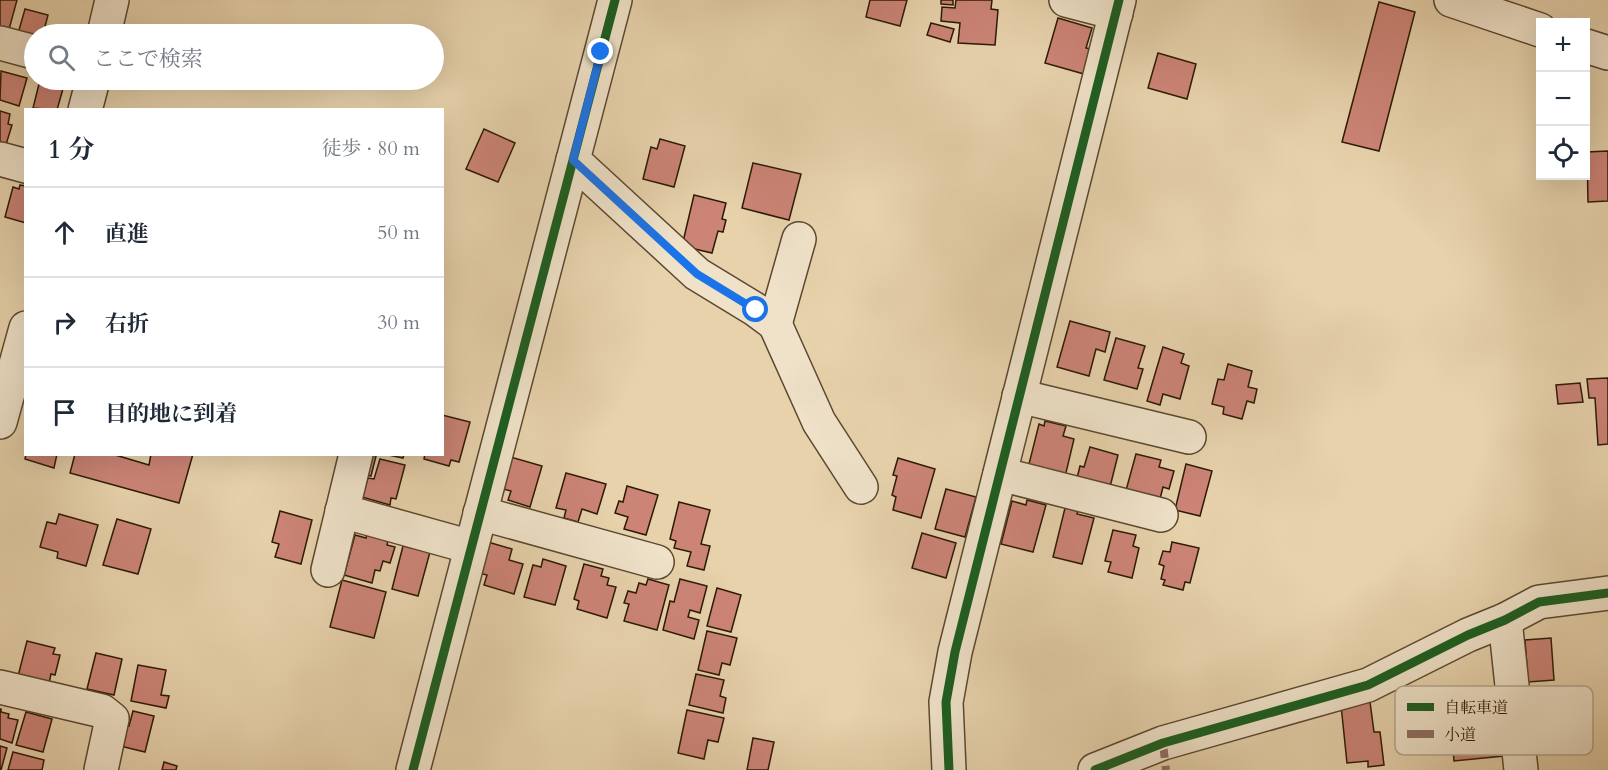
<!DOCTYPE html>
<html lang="ja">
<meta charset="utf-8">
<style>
body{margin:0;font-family:Cardo,"Noto Serif JP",serif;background:#f2f2f3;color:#1f2937}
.controls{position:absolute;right:18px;top:18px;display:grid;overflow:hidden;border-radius:0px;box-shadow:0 6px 24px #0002}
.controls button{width:54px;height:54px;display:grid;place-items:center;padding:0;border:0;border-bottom:2px solid #e0e1e3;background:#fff;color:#1f2937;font:30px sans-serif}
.stop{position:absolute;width:18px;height:18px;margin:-14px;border:4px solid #1a73e8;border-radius:50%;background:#fff}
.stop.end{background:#1a73e8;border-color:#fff;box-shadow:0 2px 6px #0008}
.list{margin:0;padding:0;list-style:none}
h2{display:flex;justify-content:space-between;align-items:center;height:78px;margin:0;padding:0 24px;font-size:26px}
h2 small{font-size:20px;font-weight:400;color:#747a83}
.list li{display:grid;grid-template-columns:39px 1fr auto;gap:18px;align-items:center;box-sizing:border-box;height:90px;padding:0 24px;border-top:2px solid #e0e1e3}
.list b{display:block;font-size:22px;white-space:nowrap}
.list em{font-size:20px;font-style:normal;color:#747a83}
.icon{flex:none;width:33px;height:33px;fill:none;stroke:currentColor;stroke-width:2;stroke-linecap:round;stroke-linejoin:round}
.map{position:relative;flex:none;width:1608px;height:770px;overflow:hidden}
.search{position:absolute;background:#fff;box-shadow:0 6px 24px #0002;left:24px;top:24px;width:420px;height:66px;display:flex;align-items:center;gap:15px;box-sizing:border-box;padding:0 21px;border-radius:33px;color:#747a83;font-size:22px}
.panel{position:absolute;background:#fff;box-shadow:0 6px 24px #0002;left:24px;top:108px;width:420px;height:348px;border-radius:0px}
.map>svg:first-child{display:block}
</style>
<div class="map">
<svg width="1608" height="770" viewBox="0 0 1608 770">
<rect width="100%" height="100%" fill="#e7d2ac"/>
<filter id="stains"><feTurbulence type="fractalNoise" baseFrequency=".00333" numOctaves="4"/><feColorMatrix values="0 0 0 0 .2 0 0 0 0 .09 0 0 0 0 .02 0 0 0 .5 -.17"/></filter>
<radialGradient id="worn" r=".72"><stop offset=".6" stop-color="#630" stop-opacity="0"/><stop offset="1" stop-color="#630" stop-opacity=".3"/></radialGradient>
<g fill="#cc8477" stroke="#2c1a05" stroke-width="1.5">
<path d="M0,0H17L8,33L0,31Z"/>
<path d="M870,0H907L900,26L866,17Z"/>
<path d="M941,0H953V5L941,4Z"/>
<path d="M956,0H992L991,9L998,10L995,45L958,43L960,23L941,21L942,7L955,8Z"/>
<path d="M1379,2L1415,12L1379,151L1342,142Z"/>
<path d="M25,9L48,15L43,34H34V42L17,37Z"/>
<path d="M1058,18L1092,28L1086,48L1091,49L1084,74L1045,63Z"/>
<path d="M931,23L954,29L950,42L927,35Z"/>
<path d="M1158,53L1196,64L1187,99L1148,88Z"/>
<path d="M1,71L27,78L19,106L0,100Z"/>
<path d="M40,80L64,85L57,110L33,108Z"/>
<path d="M0,111L10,114L8,124L12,125L5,148L0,147Z"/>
<path d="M484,129L515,143L498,182L466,169Z"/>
<path d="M660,139L685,146L674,187L643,179L651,147L657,149Z"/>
<path d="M1608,151V201L1588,202L1587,152Z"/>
<path d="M753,163L801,174L789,220L742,208Z"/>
<path d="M20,185L26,186V223L5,217L13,187L19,189Z"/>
<path d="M694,195L726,203L722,219L726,220L723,232L718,231L712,253L682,246Z"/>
<path d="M1070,321L1110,332L1105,352L1096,349L1089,376L1057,367Z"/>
<path d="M1116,338L1145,346L1138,368L1143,369L1137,389L1104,380Z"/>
<path d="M1163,347L1184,354L1181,363L1189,366L1180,399L1163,394L1160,405L1147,401Z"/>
<path d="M1228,364L1252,371L1248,387L1257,389L1254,403L1247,401L1242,419L1223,414L1224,407L1212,404L1218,379L1224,380Z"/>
<path d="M1608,378V444L1598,445L1595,398H1589L1587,379Z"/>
<path d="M1580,383L1583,402L1558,404L1556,385Z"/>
<path d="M442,415L470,422L459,462L451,460L449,466L424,459L425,454H442Z"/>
<path d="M1045,421L1066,426L1063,436L1074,439L1065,477L1027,472L1039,424L1044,426Z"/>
<path d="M1090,447L1118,455L1109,491L1076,482L1080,466L1084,467Z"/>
<path d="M26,454H57L54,468L25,459Z"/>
<path d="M75,454H112L149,465L151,454H193L179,503L70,473Z"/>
<path d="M369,454L376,456L371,476L361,474Z"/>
<path d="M384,454H404L403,458Z"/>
<path d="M1136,454L1161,460L1159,467L1174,471L1169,489L1163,487L1159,503L1125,494Z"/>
<path d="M507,456L542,466L530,507L508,500L511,491L503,489Z"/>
<path d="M898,458L935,469L921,518L893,510L896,497L892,495L897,476L893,475Z"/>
<path d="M380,459L405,465L396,499L391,498L390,505L362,497L368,478L374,479Z"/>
<path d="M1186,464L1212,471L1200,516L1175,510Z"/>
<path d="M566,473L606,484L597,514L582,509L578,522L564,518L566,510L556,508Z"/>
<path d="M627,486L658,495L646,535L624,529L628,517L615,513L619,501L623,502Z"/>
<path d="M946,489L976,497L965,537L935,529Z"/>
<path d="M1027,500L1046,505L1033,552L1001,544L1012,501L1026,505Z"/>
<path d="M679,502L710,510L701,544L710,546L704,570L687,566L691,552L674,548L676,541L670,539Z"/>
<path d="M1066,504L1079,507L1077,514L1094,518L1082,564L1053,557Z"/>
<path d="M280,511L312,520L301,564L275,557L279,544L272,542Z"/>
<path d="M59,514L98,525L86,566L57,558L58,552L40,547L47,522L56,524Z"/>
<path d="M117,519L151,529L138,574L103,565Z"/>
<path d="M368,530L389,536L387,545L395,547L390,563L383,561L380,571L375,570L372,583L344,575L355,535L366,538Z"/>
<path d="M1113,530L1136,535L1133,546L1139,548L1132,578L1108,572L1111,562L1105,561Z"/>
<path d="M922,533L956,543L946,578L912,568Z"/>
<path d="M488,542L512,549L509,560L523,564L514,594L484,585L487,575L479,573Z"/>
<path d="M1172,542L1199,548L1190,583L1185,582L1183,590L1163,585L1165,580L1161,579L1164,566L1159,564L1163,551L1170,552Z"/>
<path d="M403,546L430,552L418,596L392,589Z"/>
<path d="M543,559L566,566L555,605L524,597L533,565L541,567Z"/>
<path d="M584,564L603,569L601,576L609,578L607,585L616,587L607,618L577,609L579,601L574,599Z"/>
<path d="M648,579L669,585L657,630L624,621L629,604L624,603L628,591L636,593L639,583L646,585Z"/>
<path d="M680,579L707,586L700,613L690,610L688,617L699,620L694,639L663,630L670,601L674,602Z"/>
<path d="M342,580L386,592L374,638L330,627Z"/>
<path d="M717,588L741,595L731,632L707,626Z"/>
<path d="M707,631L737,638L730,665L722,663L719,675L698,670Z"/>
<path d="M1551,638L1554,680L1528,682L1525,640Z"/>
<path d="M27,641L55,648L53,654L60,655L55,675L51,674L48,688L16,684Z"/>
<path d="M96,653L122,659L114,695L87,689Z"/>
<path d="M138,665L166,670L161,695L169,696L166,708L131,701Z"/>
<path d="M696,674L724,680L720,696L726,698L723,713L689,705Z"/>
<path d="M1370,702L1374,732H1380L1384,765L1368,767V761L1347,763L1341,705Z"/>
<path d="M0,709H1V712L9,714L8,718L18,720L12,743L0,739Z"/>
<path d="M687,710L724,718L718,742L708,740L704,759L678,753Z"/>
<path d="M133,711L154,716L145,752L116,745L121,724L129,726Z"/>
<path d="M26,712L52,719L43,752L16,745Z"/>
<path d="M1501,724L1504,756L1454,761L1451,729Z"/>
<path d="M753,738L774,742L768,770H747Z"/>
<path d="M0,746L7,748L1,770H0Z"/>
<path d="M13,752L44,760L42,770H8Z"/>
<path d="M164,762L177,766L176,770H162Z"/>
</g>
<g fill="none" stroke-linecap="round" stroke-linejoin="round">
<g stroke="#5b482f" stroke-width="36">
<g id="minor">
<path d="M1066,0L1116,13"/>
<path d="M1451,0L1540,30"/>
<path d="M104,34L112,0"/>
<path d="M0,43L34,52"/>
<path d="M1586,46L1608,53"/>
<path d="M85,110L93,80"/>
<path d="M0,159L26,166"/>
<path d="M573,160L697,274L756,310L775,324L819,422L861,487"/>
<path d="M775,324L799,239"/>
<path d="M1019,396L1189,437"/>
<path d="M0,422L26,328"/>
<path d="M1000,474L1161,515"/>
<path d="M342,511L471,547"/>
<path d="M480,513L657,562"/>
<path d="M328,570L356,454"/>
<path d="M1505,620L1521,770"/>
<path d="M0,687L102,711L112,719L101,770"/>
<path d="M413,770L615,0"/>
<path d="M949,770L946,702L955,652L1119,0"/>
<path d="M1095,770L1163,743L1368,685L1468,635L1505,620L1539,602L1608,593"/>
</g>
</g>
<use href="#minor" stroke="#efe2c9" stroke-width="33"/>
<path stroke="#8d6e63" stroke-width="8" stroke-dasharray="15 8" stroke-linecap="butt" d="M1163,743L1166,770"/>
<g stroke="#efe2c9" stroke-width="13">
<g id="cycleway">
<path d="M413,770L615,0"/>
<path d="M949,770L946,702L955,652L1119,0"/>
<path d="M1095,770L1163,743L1368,685L1468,635L1505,620L1539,602L1608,593"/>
</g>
</g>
<use href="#cycleway" stroke="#1b5e20" stroke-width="9"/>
</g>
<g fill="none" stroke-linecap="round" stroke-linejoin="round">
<path stroke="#1a73e8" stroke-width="8" d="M601,52L573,160L697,274L756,310"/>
</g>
<rect x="1395" y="686" width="198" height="69" rx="9" fill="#efe2c9" stroke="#b4a68e" stroke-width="1.5"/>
<rect x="1407" y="703" width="27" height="8" fill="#1b5e20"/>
<rect x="1407" y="730" width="27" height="8" fill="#8d6e63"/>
<g font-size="16" fill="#2c1a05">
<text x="1444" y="713">自転車道</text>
<text x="1444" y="740">小道</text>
</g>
<rect width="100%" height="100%" filter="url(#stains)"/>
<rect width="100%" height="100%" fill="url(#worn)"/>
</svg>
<div class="controls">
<button>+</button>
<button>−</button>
<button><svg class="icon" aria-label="locate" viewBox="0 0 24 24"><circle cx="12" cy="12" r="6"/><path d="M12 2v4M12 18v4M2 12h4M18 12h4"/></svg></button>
</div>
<div class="stop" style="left:756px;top:310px"></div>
<div class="stop end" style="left:601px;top:52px"></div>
<div class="search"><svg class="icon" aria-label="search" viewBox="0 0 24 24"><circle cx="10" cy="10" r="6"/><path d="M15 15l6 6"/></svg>ここで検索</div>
<section class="panel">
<h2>1 分<small>徒歩 · 80 m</small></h2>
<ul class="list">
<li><svg class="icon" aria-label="ahead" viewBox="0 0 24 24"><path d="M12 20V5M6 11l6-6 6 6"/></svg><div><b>直進</b></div><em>50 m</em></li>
<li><svg class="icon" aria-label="right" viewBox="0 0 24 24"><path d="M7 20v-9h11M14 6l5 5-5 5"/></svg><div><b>右折</b></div><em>30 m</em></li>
<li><svg class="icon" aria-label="arrive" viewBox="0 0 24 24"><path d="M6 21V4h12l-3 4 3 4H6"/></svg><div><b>目的地に到着</b></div></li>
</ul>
</section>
</div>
